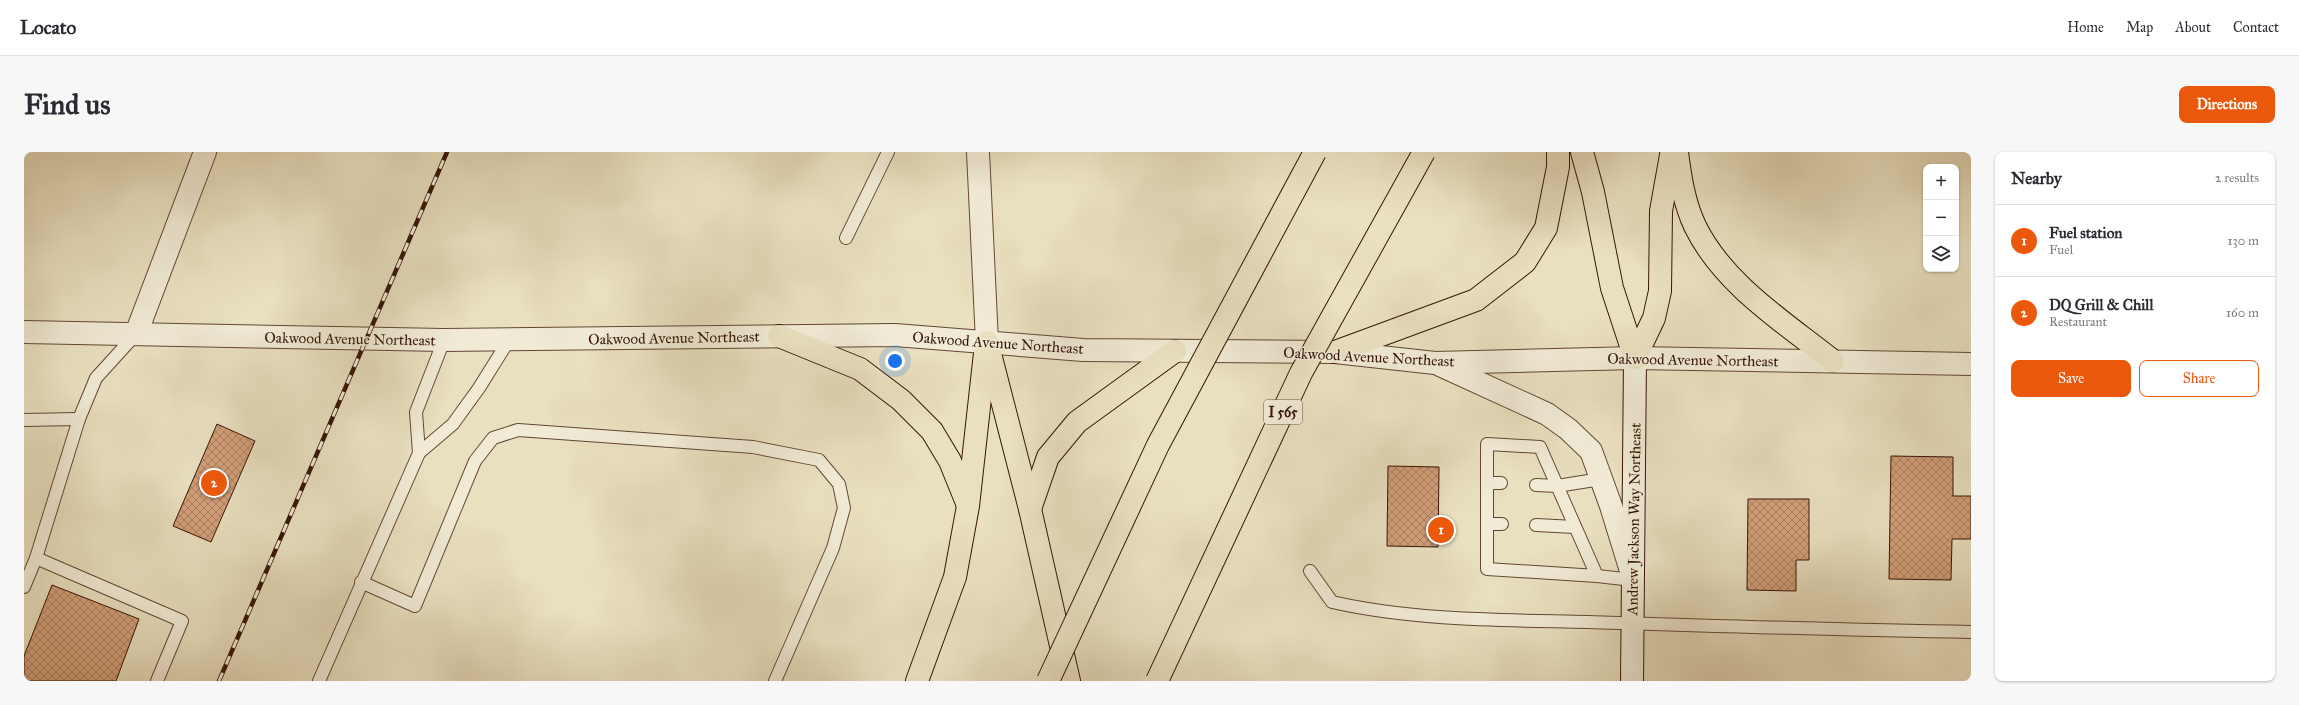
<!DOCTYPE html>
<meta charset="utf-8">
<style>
body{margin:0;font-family:"IM FELL Great Primer",serif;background:#f7f7f7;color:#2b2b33}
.controls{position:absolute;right:12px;top:12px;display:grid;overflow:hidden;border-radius:8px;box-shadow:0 1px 3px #0004}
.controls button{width:36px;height:36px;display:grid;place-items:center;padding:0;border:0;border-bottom:1px solid #e1e1e2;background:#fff;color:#2b2b33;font:20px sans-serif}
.you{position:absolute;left:871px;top:209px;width:14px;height:14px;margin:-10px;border:3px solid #fff;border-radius:50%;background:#1a73e8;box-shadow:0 0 0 6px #1a73e833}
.badge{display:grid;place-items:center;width:26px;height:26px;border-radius:50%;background:#ea580c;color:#fff;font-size:13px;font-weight:700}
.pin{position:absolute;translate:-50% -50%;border:2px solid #fff;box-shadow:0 1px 4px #0006}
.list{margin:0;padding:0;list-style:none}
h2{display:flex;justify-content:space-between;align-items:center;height:52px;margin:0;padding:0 16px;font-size:17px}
h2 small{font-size:13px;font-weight:400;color:#7c7c81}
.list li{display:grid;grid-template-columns:26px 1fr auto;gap:12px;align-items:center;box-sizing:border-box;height:72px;padding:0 16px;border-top:1px solid #e1e1e2}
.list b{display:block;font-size:15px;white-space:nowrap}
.list p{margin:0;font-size:13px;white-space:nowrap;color:#7c7c81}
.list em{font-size:13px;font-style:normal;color:#7c7c81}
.actions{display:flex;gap:8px;padding:12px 16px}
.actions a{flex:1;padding:9px 0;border:1px solid #ea580c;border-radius:8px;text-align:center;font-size:14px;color:#ea580c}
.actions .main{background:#ea580c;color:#fff}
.icon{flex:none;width:22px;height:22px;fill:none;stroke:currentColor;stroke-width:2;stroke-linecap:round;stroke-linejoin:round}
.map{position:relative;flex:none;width:1947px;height:529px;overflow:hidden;border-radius:8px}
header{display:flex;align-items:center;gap:24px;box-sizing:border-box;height:56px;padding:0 20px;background:#fff;border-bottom:1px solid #e1e1e2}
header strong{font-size:19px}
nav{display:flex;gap:22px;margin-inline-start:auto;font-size:14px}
.intro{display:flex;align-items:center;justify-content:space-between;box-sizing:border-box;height:96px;padding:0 24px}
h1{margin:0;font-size:28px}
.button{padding:10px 18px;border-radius:8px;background:#ea580c;color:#fff;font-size:14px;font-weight:700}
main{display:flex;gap:24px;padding:0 24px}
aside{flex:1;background:#fff;border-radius:8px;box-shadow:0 1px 3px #0004}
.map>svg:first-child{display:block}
</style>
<header>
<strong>Locato</strong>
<nav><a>Home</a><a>Map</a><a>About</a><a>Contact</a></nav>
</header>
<div class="intro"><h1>Find us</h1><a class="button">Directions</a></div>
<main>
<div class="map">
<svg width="1947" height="529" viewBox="0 0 1947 529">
<defs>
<pattern id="building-cross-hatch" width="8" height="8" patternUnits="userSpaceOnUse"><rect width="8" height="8" fill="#d29f79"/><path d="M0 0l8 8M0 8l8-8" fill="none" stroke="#ab8061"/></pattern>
</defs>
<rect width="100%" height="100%" fill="#e9e0c0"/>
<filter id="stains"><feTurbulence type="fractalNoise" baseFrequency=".005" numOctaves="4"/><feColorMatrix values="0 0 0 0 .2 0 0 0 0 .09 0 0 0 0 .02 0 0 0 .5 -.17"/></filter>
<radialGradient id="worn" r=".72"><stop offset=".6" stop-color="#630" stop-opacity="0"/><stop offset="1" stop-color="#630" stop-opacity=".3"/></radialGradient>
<g fill="url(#building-cross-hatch)" stroke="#361406">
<path d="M193,272L231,289L187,390L149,374Z"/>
<path d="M1867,304L1929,305V344H1947V387H1928L1927,428L1865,427Z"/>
<path d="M1364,314L1415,315L1414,395L1363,394Z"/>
<path d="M1724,347H1785V408H1772V439L1723,438Z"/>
<path d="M28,433L115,467L92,529H0V504Z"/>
</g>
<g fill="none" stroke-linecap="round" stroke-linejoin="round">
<g stroke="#634734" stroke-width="14">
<g id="service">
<path d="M822,86L864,0"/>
<path d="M0,268L55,267"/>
<path d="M395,301L392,260L420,188"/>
<path d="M1463,331H1477"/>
<path d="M1512,333L1533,334L1577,327"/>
<path d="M1463,372H1478"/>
<path d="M1512,373L1551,375"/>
<path d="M12,406L158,469L133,529"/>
<path d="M1286,419L1308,450C1392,469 1480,468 1564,470C1692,474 1819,478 1947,480"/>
<path d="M1573,424L1516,295L1463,292V417L1573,424L1609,428"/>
<path d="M337,430L391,454L451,309L469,286L494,278L729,295L795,308L815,332L820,356L809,396L751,529"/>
<path d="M0,435L12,406L55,267L72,226L112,182"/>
<path d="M295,529L395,301L429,272L455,236L485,188"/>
</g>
</g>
<g stroke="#634734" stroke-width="24">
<g id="minor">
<path d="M954,0L963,190"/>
<path d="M112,182L181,0"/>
</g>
</g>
<g stroke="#634734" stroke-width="24">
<g id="tertiary">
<path d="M0,180L420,188L871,183L1059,198L1311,200L1411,211L1611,206L1947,212"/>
<path d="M1416,213L1523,262L1544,277L1567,299L1587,354L1607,419"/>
</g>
</g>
<g stroke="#361406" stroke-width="24">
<path id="secondary" d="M1608,529L1611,206"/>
</g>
<g stroke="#361406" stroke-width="24">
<g id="motorway">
<path d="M1558,0L1569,40L1588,136L1611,206"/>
<path d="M1653,0C1656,24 1660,51 1671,74C1699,132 1760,170 1809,209"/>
<path d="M755,184L836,217L877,248L908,279L926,309L943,351"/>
<path d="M963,190L1006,357L1045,529"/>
<path d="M1311,200L1452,148L1501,110L1522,76L1534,15V0"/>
<path d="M1611,206L1630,166L1636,139L1637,59L1647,3"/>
<path d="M1006,357L1024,305L1053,270L1151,199"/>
<path d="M893,529L931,425L944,354L961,201"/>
</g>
</g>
<use href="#service" stroke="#f1ebd6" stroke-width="12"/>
<use href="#minor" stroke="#f1ebd6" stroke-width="22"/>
<use href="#tertiary" stroke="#f1ebd6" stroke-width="22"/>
<use href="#secondary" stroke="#f1ebd6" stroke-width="22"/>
<use href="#motorway" stroke="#e9e0c0" stroke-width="22"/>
<g stroke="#361406" stroke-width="4.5">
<path id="rail" d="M195,529L423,0"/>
</g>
<use href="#rail" stroke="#f1ebd6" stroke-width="3" stroke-dasharray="9" stroke-linecap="butt"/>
<g stroke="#361406" stroke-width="24" stroke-linecap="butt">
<g id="motorway-bridge">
<path d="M1024,529L1134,293L1291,0"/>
<path d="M1133,529L1277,221L1400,0"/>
</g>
</g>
<use href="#motorway-bridge" stroke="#e9e0c0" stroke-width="22"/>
</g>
<g text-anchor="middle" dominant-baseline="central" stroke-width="3" stroke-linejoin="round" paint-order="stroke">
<rect fill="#f1ebd6" stroke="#6e5444" stroke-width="1" x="1240" y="248" width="38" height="24" rx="3"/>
<g font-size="14" font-weight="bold" fill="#361406">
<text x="1259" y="260">I 565</text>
</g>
<g font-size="15" fill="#361406" stroke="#f1ebd6">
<text transform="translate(650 186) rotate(-1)">Oakwood Avenue Northeast</text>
<text transform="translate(326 187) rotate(1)">Oakwood Avenue Northeast</text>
<text transform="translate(974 191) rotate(4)">Oakwood Avenue Northeast</text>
<text transform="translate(1345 205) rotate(3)">Oakwood Avenue Northeast</text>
<text transform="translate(1669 208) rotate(1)">Oakwood Avenue Northeast</text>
<text transform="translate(1610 367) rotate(-89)">Andrew Jackson Way Northeast</text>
</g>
</g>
<rect width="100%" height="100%" filter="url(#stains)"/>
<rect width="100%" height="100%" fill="url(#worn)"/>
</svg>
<div class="controls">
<button>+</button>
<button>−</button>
<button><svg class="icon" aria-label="layers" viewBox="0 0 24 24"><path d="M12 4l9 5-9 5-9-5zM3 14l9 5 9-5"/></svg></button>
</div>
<div class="you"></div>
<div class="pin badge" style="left:1417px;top:378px">1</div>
<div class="pin badge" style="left:190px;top:331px">2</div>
</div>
<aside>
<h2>Nearby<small>2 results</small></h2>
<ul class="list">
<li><span class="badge">1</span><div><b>Fuel station</b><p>Fuel</p></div><em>130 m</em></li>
<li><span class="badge">2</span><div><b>DQ Grill &amp; Chill</b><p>Restaurant</p></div><em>160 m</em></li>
</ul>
<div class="actions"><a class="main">Save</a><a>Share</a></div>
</aside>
</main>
